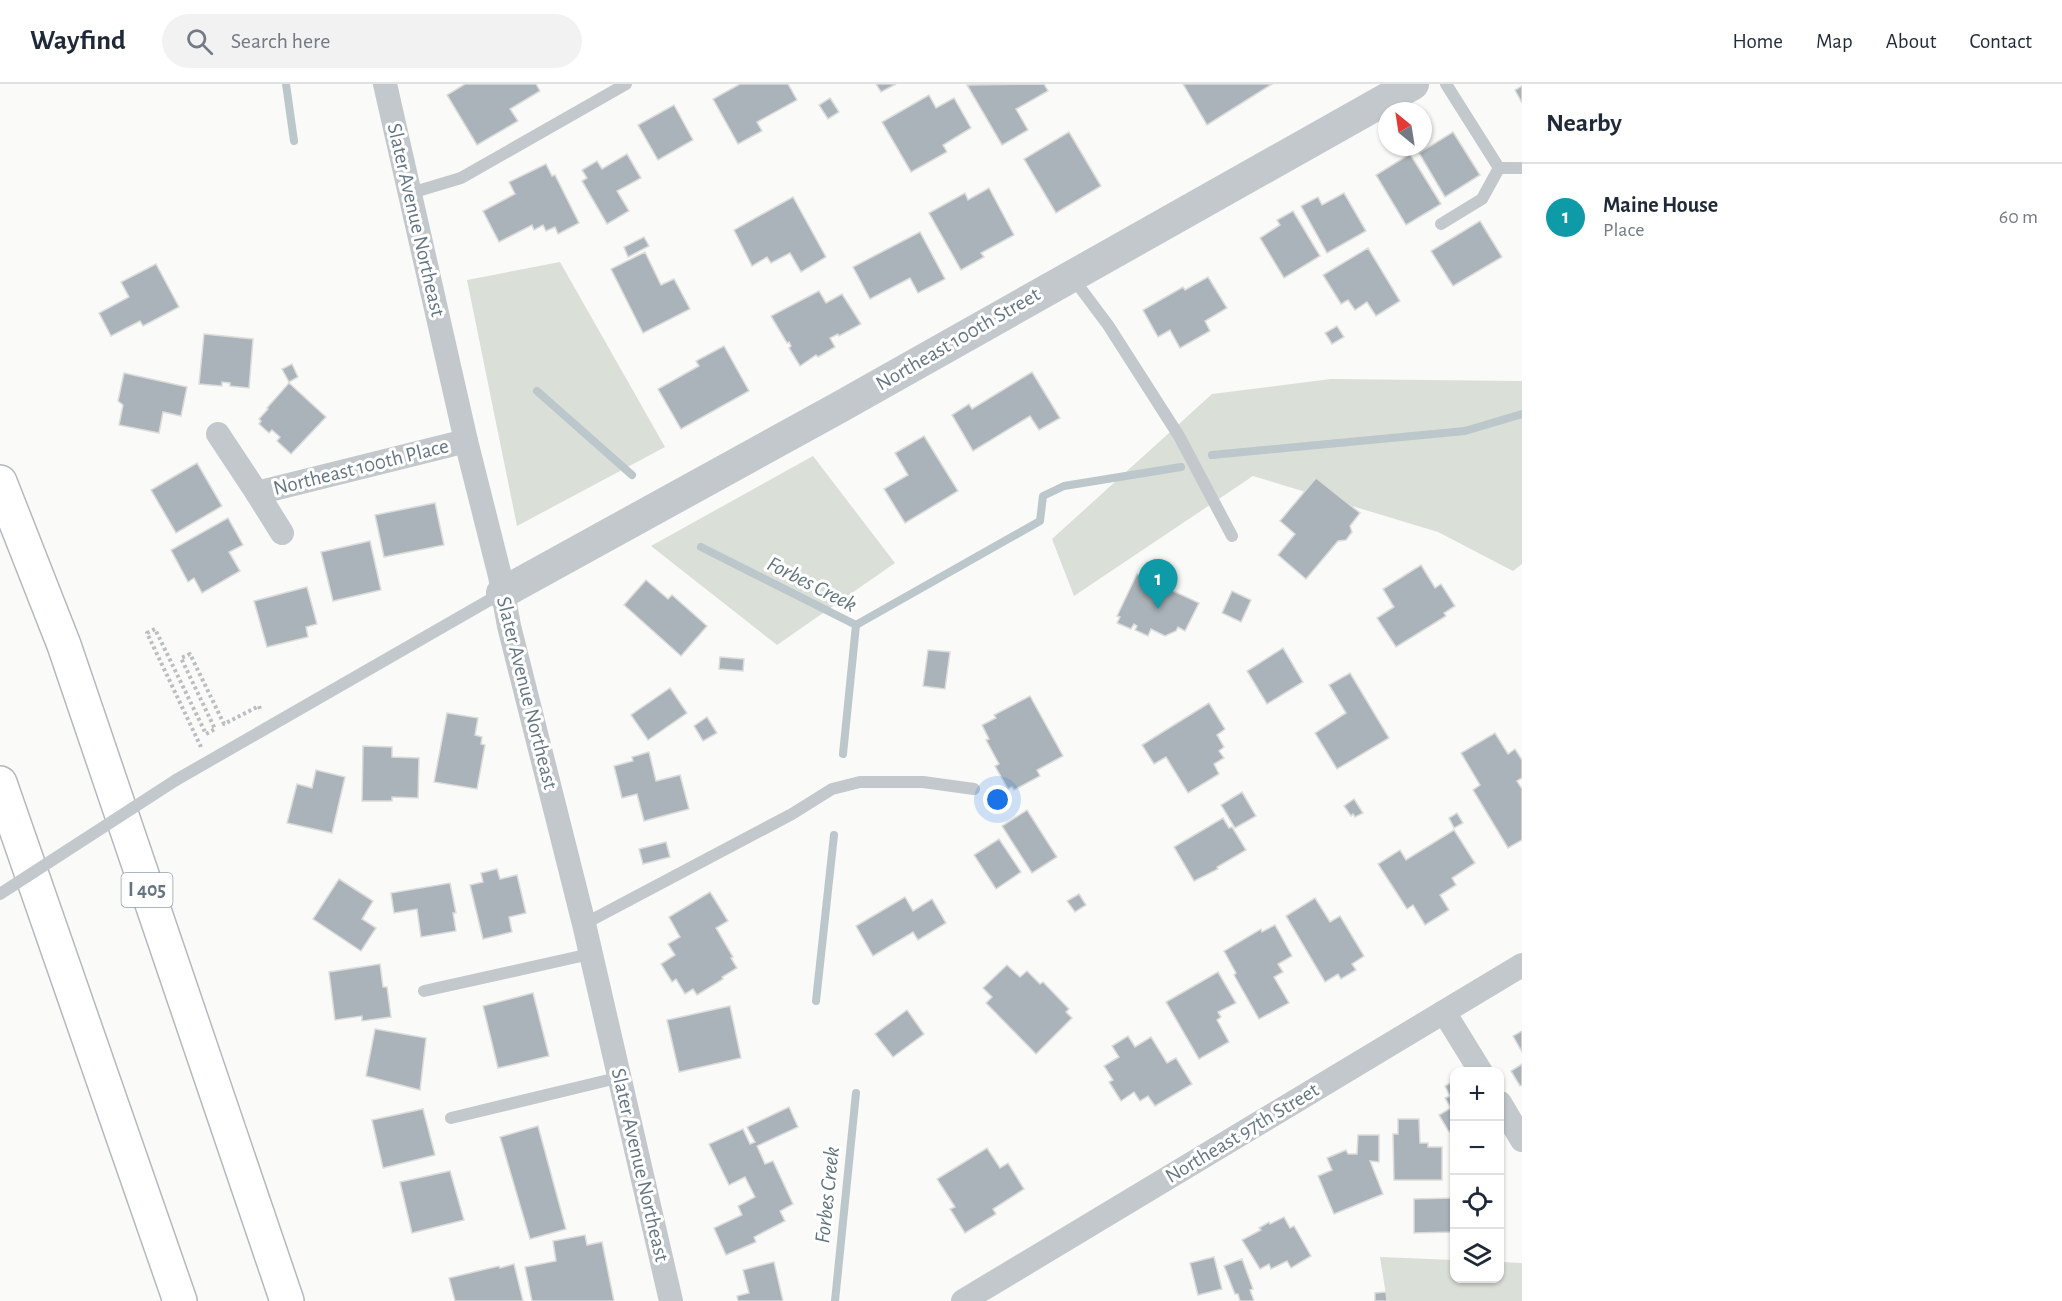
<!DOCTYPE html>
<meta charset="utf-8">
<style>
body{margin:0;font-family:"Alegreya Sans",sans-serif;background:#f2f2f3;color:#1f2937}
.controls{position:absolute;right:18px;bottom:18px;display:grid;overflow:hidden;border-radius:12px;box-shadow:0 2px 4px #0004}
.controls button{width:54px;height:54px;display:grid;place-items:center;padding:0;border:0;border-bottom:2px solid #e0e1e3;background:#fff;color:#1f2937;font:30px sans-serif}
.compass{position:absolute;left:1378px;top:18px;width:54px;height:54px;border-radius:50%;background:#fff;box-shadow:0 2px 4px #0004;rotate:330deg}
.you{position:absolute;left:998px;top:716px;width:21px;height:21px;margin:-15px;border:4px solid #fff;border-radius:50%;background:#1a73e8;box-shadow:0 0 0 9px #1a73e833}
.badge{display:grid;place-items:center;width:39px;height:39px;border-radius:50%;background:#b45309;color:#fff;font-size:20px;font-weight:700}
.pin{position:absolute;translate:-50% -50px;filter:drop-shadow(0 2px 3px #0008)}
.pin::after{content:'';position:absolute;top:32px;width:21px;height:18px;background:inherit;clip-path:polygon(0 0,100% 0,50% 100%)}
.list{margin:0;padding:0;list-style:none}
h2{display:flex;justify-content:space-between;align-items:center;height:78px;margin:0;padding:0 24px;font-size:26px}
h2 small{font-size:20px;font-weight:400;color:#747a83}
.list li{display:grid;grid-template-columns:39px 1fr auto;gap:18px;align-items:center;box-sizing:border-box;height:108px;padding:0 24px;border-top:2px solid #e0e1e3}
.list b{display:block;font-size:22px;white-space:nowrap}
.list p{margin:0;font-size:20px;white-space:nowrap;color:#747a83}
.list em{font-size:20px;font-style:normal;color:#747a83}
.icon{flex:none;width:33px;height:33px;fill:none;stroke:currentColor;stroke-width:2;stroke-linecap:round;stroke-linejoin:round}
.map{position:relative;flex:none;width:1522px;height:1217px;overflow:hidden}
header{display:flex;align-items:center;gap:36px;box-sizing:border-box;height:84px;padding:0 30px;background:#fff;border-bottom:2px solid #e0e1e3}
header strong{font-size:28px}
nav{display:flex;gap:33px;margin-inline-start:auto;font-size:21px}
.search{width:420px;height:54px;background:#f2f2f3;display:flex;align-items:center;gap:15px;box-sizing:border-box;padding:0 21px;border-radius:33px;color:#747a83;font-size:22px}
main{display:flex}
aside{flex:1;background:#fff}
.map>svg:first-child{display:block}
</style>
<header>
<strong>Wayfind</strong>
<div class="search"><svg class="icon" aria-label="search" viewBox="0 0 24 24"><circle cx="10" cy="10" r="6"/><path d="M15 15l6 6"/></svg>Search here</div>
<nav><a>Home</a><a>Map</a><a>About</a><a>Contact</a></nav>
</header>
<main>
<div class="map">
<svg width="1522" height="1217" viewBox="0 0 1522 1217">
<rect width="100%" height="100%" fill="#fafaf8"/>
<g fill="#dadfd7">
<path d="M560,178L665,363L517,442L467,196Z"/>
<path d="M1331,295L1522,297V480L1513,487L1438,448L1253,392L1074,512L1052,455L1212,310Z"/>
<path d="M813,372L895,479L777,561L651,462Z"/>
<path d="M1380,1173L1454,1176V1194H1500V1178L1522,1179V1217H1387Z"/>
</g>
<g fill="none" stroke-linecap="round" stroke-linejoin="round">
<g stroke="#bbc7cb" stroke-width="8">
<path d="M286,0L294,57"/>
<path d="M537,307L632,391"/>
<path d="M1212,371L1465,347L1522,330"/>
<path d="M701,463L856,541L843,670"/>
<path d="M856,541L1040,437L1043,412L1064,402L1181,383"/>
<path d="M816,917L834,751"/>
<path d="M835,1217L856,1009"/>
</g>
</g>
<g fill="#aab3b9" stroke="#dcdcda" stroke-width="1.5">
<path d="M465,0H536L540,7L510,25L518,37L477,61L447,11Z"/>
<path d="M740,0H788L797,16L757,38L762,47L738,60L713,15Z"/>
<path d="M876,0H896L881,8Z"/>
<path d="M1044,0L1048,7L1016,25L1028,46L1002,61L967,1Z"/>
<path d="M1183,0H1272L1207,41Z"/>
<path d="M1522,2V19L1515,6Z"/>
<path d="M929,11L936,24L954,14L971,44L943,61L947,68L911,88L882,38Z"/>
<path d="M830,14L839,28L828,35L819,21Z"/>
<path d="M674,21L693,56L658,76L638,41Z"/>
<path d="M1069,48L1101,102L1056,129L1024,75Z"/>
<path d="M1453,48L1480,91L1445,113L1419,69Z"/>
<path d="M627,70L641,94L617,107L629,127L607,140L582,97L587,94L582,86L597,77L602,85Z"/>
<path d="M1410,70L1441,120L1406,141L1376,91Z"/>
<path d="M546,80L552,92L555,91L579,139L558,150L555,143L546,147L543,141L534,146L532,141L499,158L483,127L515,110L509,98Z"/>
<path d="M989,104L1014,151L981,169L984,173L961,186L929,129L965,109L968,116Z"/>
<path d="M1344,109L1366,147L1327,169L1301,122L1318,113L1322,121Z"/>
<path d="M793,113L826,173L801,188L790,169L771,179L767,173L752,182L734,146Z"/>
<path d="M1293,127L1320,172L1284,194L1260,154L1280,141L1277,136Z"/>
<path d="M1480,137L1502,173L1453,202L1431,167Z"/>
<path d="M920,148L945,195L918,209L910,194L870,215L853,183Z"/>
<path d="M644,153L649,162L628,173L624,163Z"/>
<path d="M1368,164L1400,217L1376,232L1367,218L1355,226L1348,216L1341,220L1323,191Z"/>
<path d="M645,168L661,201L674,195L690,225L643,249L611,185Z"/>
<path d="M156,180L179,223L143,242L140,237L111,252L99,229L129,213L121,198Z"/>
<path d="M1208,193L1227,224L1205,237L1210,247L1180,264L1170,246L1158,253L1143,226L1183,203L1185,206Z"/>
<path d="M819,207L826,219L842,210L861,240L839,252L838,250L830,254L835,263L818,273L816,271L800,282L789,264L791,262L789,258L787,259L771,232Z"/>
<path d="M1337,242L1344,253L1332,260L1325,249Z"/>
<path d="M204,250L253,255L249,304L230,302V299L222,298V302L199,300Z"/>
<path d="M724,262L749,307L681,345L658,305L699,282L696,277Z"/>
<path d="M292,280L298,293L289,298L282,285Z"/>
<path d="M1032,288L1060,334L1039,346L1030,332L973,367L952,331L969,320L972,325Z"/>
<path d="M124,289L187,303L181,332L163,328L159,349L119,341L123,321L118,317Z"/>
<path d="M289,299L326,333L291,370L277,357L280,353L272,346L269,349L259,340L261,337L259,335L268,325L267,324Z"/>
<path d="M924,352L958,407L905,439L884,405L908,391L895,369Z"/>
<path d="M197,379L222,422L176,449L151,406Z"/>
<path d="M1316,394L1360,429L1350,442L1352,448L1346,456L1338,457L1306,495L1278,471L1295,450L1280,437Z"/>
<path d="M435,419L444,461L384,473L375,431Z"/>
<path d="M228,434L243,461L229,468L240,487L202,509L194,494L188,498L171,466Z"/>
<path d="M370,457L381,506L333,517L321,468Z"/>
<path d="M1421,481L1435,504L1441,500L1455,522L1444,529L1446,532L1396,563L1377,534L1394,523L1383,505Z"/>
<path d="M1137,490L1199,519L1185,547L1178,543L1176,547L1165,552L1151,545L1148,552L1135,546L1137,542L1134,540L1131,545L1117,539L1120,533L1117,532Z"/>
<path d="M646,496L668,515L672,511L707,542L681,572L624,521Z"/>
<path d="M307,503L317,540L306,543L308,553L267,563L254,517Z"/>
<path d="M1232,507L1251,516L1241,538L1222,529Z"/>
<path d="M1283,564L1303,598L1267,620L1247,587Z"/>
<path d="M928,566L950,568L945,605L923,602Z"/>
<path d="M720,573L744,575L743,587L719,585Z"/>
<path d="M1350,589L1389,654L1337,685L1315,649L1346,629L1329,601Z"/>
<path d="M670,604L687,629L648,656L631,631Z"/>
<path d="M1030,612L1063,672L1037,686L1040,692L1014,706L1012,703L1008,705L995,682L999,680L986,656L989,655L982,641L996,634L994,631Z"/>
<path d="M1209,619L1225,645L1217,651L1224,663L1219,667L1224,674L1214,680L1219,690L1188,709L1166,673L1154,680L1142,661Z"/>
<path d="M447,629L478,634L475,651L482,653L481,660L485,661L477,705L434,698Z"/>
<path d="M707,633L717,649L703,657L694,642Z"/>
<path d="M1495,649L1508,670L1515,665L1522,676V694L1517,697L1522,705V756L1508,764L1473,706L1480,701L1461,669Z"/>
<path d="M363,662L392,663V673L419,674L418,714L392,713V717H362Z"/>
<path d="M649,668L656,697L680,691L689,725L644,737L637,710L622,714L614,682L633,677L632,673Z"/>
<path d="M316,686L345,693L332,749L287,739L297,700L312,704Z"/>
<path d="M1242,708L1256,732L1235,744L1221,721Z"/>
<path d="M1354,715L1363,729L1355,733L1353,730L1351,732L1344,722Z"/>
<path d="M1027,726L1057,773L1032,789L1002,742Z"/>
<path d="M1457,729L1463,739L1454,744L1449,734Z"/>
<path d="M1223,734L1229,744L1232,743L1246,766L1217,783L1218,785L1194,797L1174,763Z"/>
<path d="M1454,746L1475,779L1452,794L1456,801L1440,811L1449,826L1425,841L1413,821L1407,825L1378,780L1400,766L1406,776Z"/>
<path d="M999,755L1021,788L996,805L974,771Z"/>
<path d="M666,758L670,773L643,780L639,765Z"/>
<path d="M497,785L500,795L517,791L526,829L509,833L512,848L483,855L470,801L483,798L481,789Z"/>
<path d="M339,795L373,817L362,835L376,844L361,867L313,835Z"/>
<path d="M450,799L456,829H453L456,847L421,853L417,825L394,829L391,809Z"/>
<path d="M710,808L728,837L716,844L733,873L731,874L737,884L722,893L723,895L697,911L693,905L685,910L676,895L672,898L661,880L675,871L668,860L680,853L669,833Z"/>
<path d="M1079,810L1086,821L1075,828L1067,817Z"/>
<path d="M905,813L913,827L932,815L946,839L918,856L913,848L873,872L856,842Z"/>
<path d="M1315,814L1330,838L1340,832L1364,872L1352,880L1356,886L1341,895L1338,890L1325,898L1286,832Z"/>
<path d="M1275,841L1292,872L1278,880L1283,888L1274,893L1289,919L1259,935L1234,891L1236,889L1224,867L1261,845L1262,848Z"/>
<path d="M380,880L383,903H387L391,933L362,937V932L335,936L329,888Z"/>
<path d="M1007,881L1020,893L1027,887L1040,900L1043,898L1069,925L1066,928L1072,934L1036,970L986,919L992,913L983,904Z"/>
<path d="M1218,888L1236,919L1218,928L1221,933L1217,936L1229,958L1199,975L1166,918Z"/>
<path d="M533,909L549,972L498,984L483,922Z"/>
<path d="M730,922L741,974L679,988L667,936Z"/>
<path d="M907,926L924,950L893,973L875,950Z"/>
<path d="M375,945L426,954L420,1006L366,992Z"/>
<path d="M1522,947V968L1513,952Z"/>
<path d="M1128,952L1135,963L1151,953L1167,979L1176,974L1192,1000L1155,1022L1148,1012L1140,1017L1134,1008L1121,1017L1109,998L1113,996L1104,982L1119,973L1112,962Z"/>
<path d="M1522,980V1001L1520,1002L1511,987Z"/>
<path d="M1454,997V1047L1453,1045L1449,1048L1439,1031L1451,1024L1445,1014L1450,1012L1445,1002Z"/>
<path d="M789,1023L798,1043L757,1062L765,1080L773,1077L793,1120L780,1127L785,1137L754,1153L756,1158L726,1171L714,1144L742,1131L738,1122L755,1113L745,1093L729,1101L709,1060L743,1045L750,1060L755,1058L747,1043Z"/>
<path d="M423,1025L435,1071L383,1084L372,1036Z"/>
<path d="M1398,1035H1419L1420,1059H1428V1063H1442V1096H1394L1393,1050H1398Z"/>
<path d="M538,1042L566,1145L530,1155L500,1053Z"/>
<path d="M1358,1051H1379V1078L1370,1077L1383,1110L1334,1130L1318,1092L1332,1086L1327,1074L1346,1066L1348,1070H1357Z"/>
<path d="M987,1064L1000,1084L1008,1079L1024,1105L993,1125L996,1130L965,1149L950,1125L955,1123L937,1095Z"/>
<path d="M450,1087L464,1136L412,1149L400,1098Z"/>
<path d="M1454,1114V1148L1414,1149V1115Z"/>
<path d="M1284,1133L1290,1144L1294,1142L1311,1172L1291,1184L1287,1177L1271,1185L1269,1180L1260,1185L1242,1156L1261,1146L1259,1144L1269,1138L1270,1140Z"/>
<path d="M585,1151L587,1161L602,1158L614,1217H532L525,1183L556,1177L553,1157Z"/>
<path d="M1214,1173L1222,1205L1198,1211L1190,1179Z"/>
<path d="M1242,1175L1253,1205L1250,1206L1254,1217H1240L1238,1210H1235L1224,1182Z"/>
<path d="M774,1178L783,1217H738L737,1212L749,1209L743,1186Z"/>
<path d="M514,1180L523,1217H455L449,1194L499,1182L500,1184Z"/>
<path d="M1386,1208L1387,1217H1375V1209Z"/>
</g>
<g fill="none" stroke-linecap="round" stroke-linejoin="round">
<g stroke="#b4b9bd" stroke-width="36">
<g id="motorway">
<path d="M0,398L64,561L287,1217"/>
<path d="M0,699L180,1217"/>
</g>
</g>
<path stroke="#bbbfc2" stroke-width="4" stroke-dasharray="3 3" stroke-linecap="butt" d="M201,663L147,549L155,545L206,650L215,645L181,574L190,570L224,640L259,622L260,625"/>
<g stroke="#c3c8cc" stroke-width="12">
<path d="M1446,0L1499,84H1522"/>
<path d="M411,109L461,94L626,0"/>
<path d="M1441,140L1482,115L1499,84"/>
<path d="M1072,193L1108,241L1179,352L1232,452"/>
<path d="M176,696L500,510"/>
<path d="M584,840L792,730L832,705L860,698H923L974,705"/>
<path d="M424,907L590,870"/>
<path d="M451,1034L621,993"/>
</g>
<g stroke="#c3c8cc" stroke-width="24">
<path d="M385,0L466,357L500,492L509,542L584,840L671,1217"/>
<path d="M218,350L257,409L466,357"/>
<path d="M257,409L282,449"/>
<path d="M1444,928L1481,988"/>
<path d="M1500,1019L1522,1056"/>
<path d="M963,1217L1522,881"/>
</g>
<path stroke="#c3c8cc" stroke-width="32" d="M502,509L838,324L1413,0"/>
<use href="#motorway" stroke="#fff" stroke-width="33"/>
<path stroke="#c3c8cc" stroke-width="12" d="M0,810L176,696"/>
</g>
<g text-anchor="middle" dominant-baseline="central" stroke-width="6" stroke-linejoin="round" paint-order="stroke">
<rect fill="#fff" stroke="#939fa8" stroke-width="1.5" x="121.5" y="789" width="51" height="34" rx="4.5"/>
<g font-size="20" font-weight="bold" fill="#657683">
<text x="147" y="806">I 405</text>
</g>
<g font-size="21" fill="#657683" stroke="#fff">
<text transform="translate(416 136) rotate(77)">Slater Avenue Northeast</text>
<text transform="translate(958 255) rotate(-30)">Northeast 100th Street</text>
<text transform="translate(361 383) rotate(-14)">Northeast 100th Place</text>
<text transform="translate(527 609) rotate(76)">Slater Avenue Northeast</text>
<text transform="translate(1242 1049) rotate(-31)">Northeast 97th Street</text>
<text transform="translate(640 1081) rotate(77)">Slater Avenue Northeast</text>
</g>
<g font-size="22" font-style="italic" fill="#60757c" stroke="#fff">
<text transform="translate(812 500) rotate(27)">Forbes Creek</text>
<text transform="translate(827 1111) rotate(-84)">Forbes Creek</text>
</g>
</g>
</svg>
<div class="controls">
<button>+</button>
<button>−</button>
<button><svg class="icon" aria-label="locate" viewBox="0 0 24 24"><circle cx="12" cy="12" r="6"/><path d="M12 2v4M12 18v4M2 12h4M18 12h4"/></svg></button>
<button><svg class="icon" aria-label="layers" viewBox="0 0 24 24"><path d="M12 4l9 5-9 5-9-5zM3 14l9 5 9-5"/></svg></button>
</div>
<svg class="compass" viewBox="-18 -18 36 36"><path d="M0-13l5 13h-10z" fill="#e53935"/><path d="M0 13l5-13h-10z" fill="#747a83"/></svg>
<div class="you"></div>
<div class="pin badge" style="left:1158px;top:525px;background:#0f9aa8">1</div>
</div>
<aside>
<h2>Nearby<small></small></h2>
<ul class="list">
<li><span class="badge" style="background:#0f9aa8">1</span><div><b>Maine House</b><p>Place</p></div><em>60 m</em></li>
</ul>
</aside>
</main>
